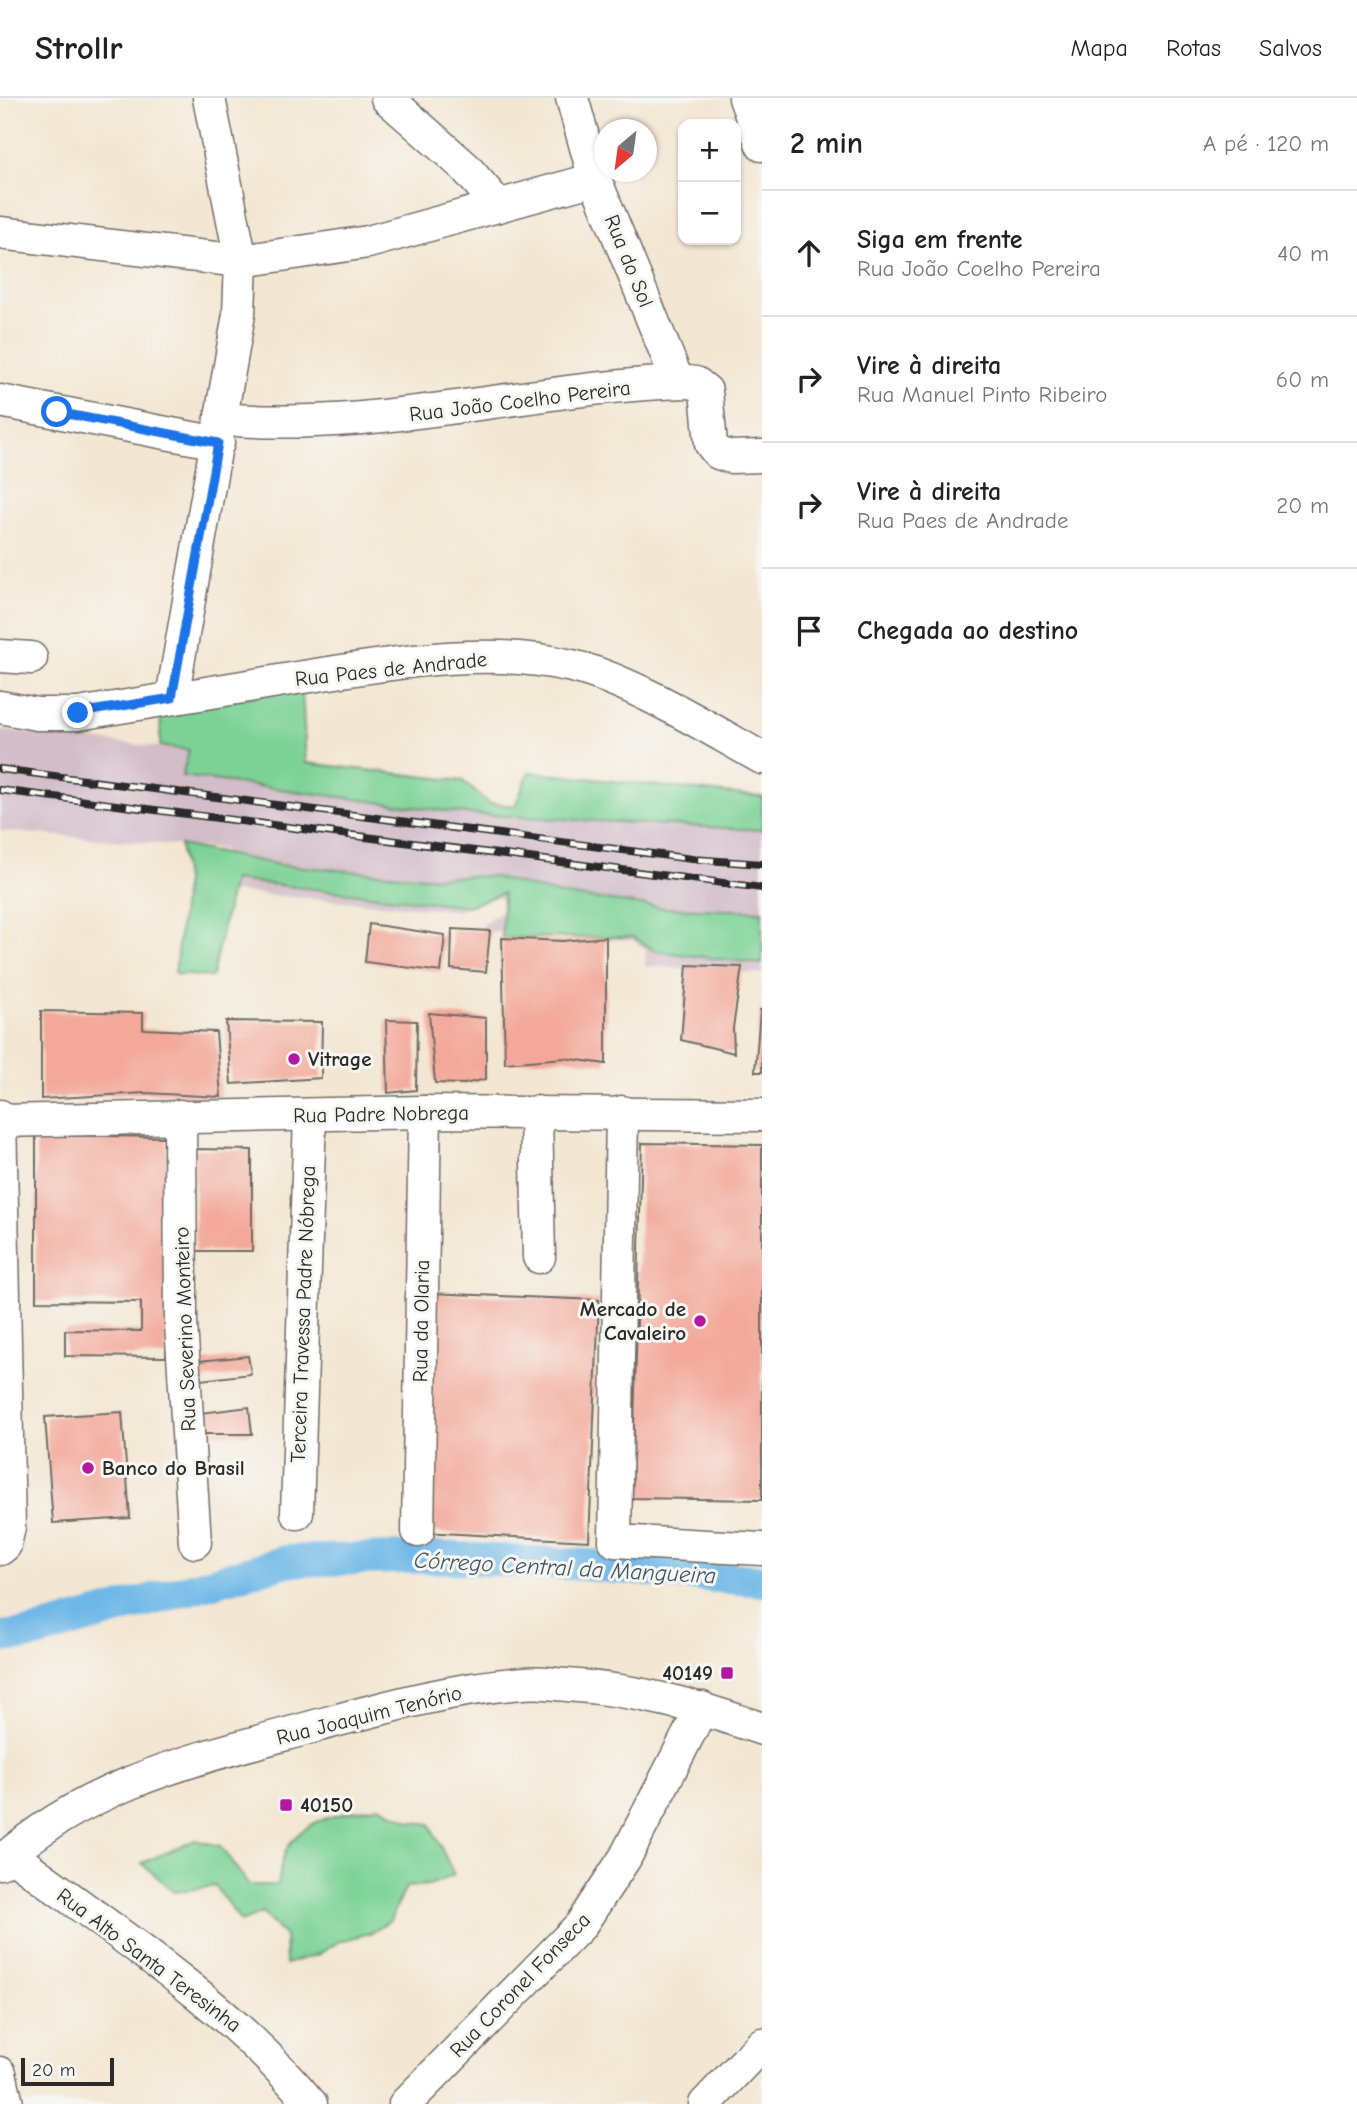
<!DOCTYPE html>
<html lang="pt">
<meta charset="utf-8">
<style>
body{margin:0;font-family:"Comic Neue",sans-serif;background:#f6f6f6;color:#222}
.controls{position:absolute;right:21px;top:21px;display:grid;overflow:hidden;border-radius:14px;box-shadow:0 2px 5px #0004}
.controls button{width:63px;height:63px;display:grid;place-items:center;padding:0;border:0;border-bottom:2px solid #e0e0e0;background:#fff;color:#222;font:35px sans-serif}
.compass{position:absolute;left:594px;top:21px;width:63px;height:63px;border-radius:50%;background:#fff;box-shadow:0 2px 5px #0004;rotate:209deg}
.scale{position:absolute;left:21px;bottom:18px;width:93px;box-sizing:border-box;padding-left:7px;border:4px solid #2b2b2b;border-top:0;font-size:19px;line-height:24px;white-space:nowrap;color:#2b2b2b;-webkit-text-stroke:5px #f6f6f2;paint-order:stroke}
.stop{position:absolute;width:21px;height:21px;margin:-16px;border:5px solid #1a73e8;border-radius:50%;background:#fff}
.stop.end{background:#1a73e8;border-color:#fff;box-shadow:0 2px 7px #0008}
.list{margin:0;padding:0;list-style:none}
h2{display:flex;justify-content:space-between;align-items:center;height:91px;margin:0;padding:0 28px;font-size:30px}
h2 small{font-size:23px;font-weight:400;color:#767676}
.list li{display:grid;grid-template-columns:46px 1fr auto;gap:21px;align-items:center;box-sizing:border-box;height:126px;padding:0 28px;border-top:2px solid #e0e0e0}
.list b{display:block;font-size:26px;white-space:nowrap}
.list p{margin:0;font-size:23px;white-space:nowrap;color:#767676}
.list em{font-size:23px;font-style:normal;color:#767676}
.icon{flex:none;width:38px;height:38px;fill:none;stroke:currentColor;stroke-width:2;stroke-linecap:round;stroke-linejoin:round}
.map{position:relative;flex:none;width:762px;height:2006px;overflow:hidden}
header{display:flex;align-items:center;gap:42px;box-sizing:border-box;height:98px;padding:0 35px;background:#fff;border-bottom:2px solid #e0e0e0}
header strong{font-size:33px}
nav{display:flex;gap:38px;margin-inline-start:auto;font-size:24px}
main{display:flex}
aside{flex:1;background:#fff}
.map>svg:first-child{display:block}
</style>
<header>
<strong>Strollr</strong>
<nav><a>Mapa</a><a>Rotas</a><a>Salvos</a></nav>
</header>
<main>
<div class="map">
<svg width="762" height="2006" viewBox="0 0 762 2006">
<rect width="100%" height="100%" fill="#f6f6f2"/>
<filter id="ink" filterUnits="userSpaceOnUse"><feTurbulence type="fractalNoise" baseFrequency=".0143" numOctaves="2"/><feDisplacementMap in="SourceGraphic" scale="14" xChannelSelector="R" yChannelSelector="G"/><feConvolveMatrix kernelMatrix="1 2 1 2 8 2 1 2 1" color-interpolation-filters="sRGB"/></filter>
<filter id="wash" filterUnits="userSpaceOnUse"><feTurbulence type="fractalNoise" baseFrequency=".00686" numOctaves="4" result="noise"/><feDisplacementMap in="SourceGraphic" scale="28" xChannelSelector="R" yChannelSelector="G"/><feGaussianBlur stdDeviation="1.57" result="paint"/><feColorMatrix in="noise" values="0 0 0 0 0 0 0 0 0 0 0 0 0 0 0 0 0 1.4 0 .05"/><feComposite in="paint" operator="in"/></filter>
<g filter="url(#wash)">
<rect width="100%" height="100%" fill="#f3e6d2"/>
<path fill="#d2bdc8" d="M0,632L457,681L488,705L762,719V876L645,868L646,851L632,842L482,833L483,826L504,811L500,799L470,801L460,813L222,793L224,751L0,733Z"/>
<g fill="#7cd296" stroke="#547e60" stroke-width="2">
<path d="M302,590L306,665L463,683L488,705L515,708L529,674L762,699V732L468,716L182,678L189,652L160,648L161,614Z"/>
<path d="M180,747L279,767L426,779L491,778L557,796L666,810L762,813V866L655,853L633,839L502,840L503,795L468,808L233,782L212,879L175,876L185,783Z"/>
<path d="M379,1708L409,1723L430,1726L454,1777L430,1787L406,1789L390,1822L370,1835L340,1843L319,1856L286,1866L285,1838L262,1815L241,1824L215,1788L174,1794L142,1765L195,1742L220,1748L249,1787H278C280,1778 280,1768 283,1760C298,1718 342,1717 379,1708Z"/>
</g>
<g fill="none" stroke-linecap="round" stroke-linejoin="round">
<path stroke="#6eb8e7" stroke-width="32" d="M0,1539L31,1536L287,1463L436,1459L588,1467L762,1483"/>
</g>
<g id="blocks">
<g fill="#f3a89a">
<path d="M369,826L445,837L441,874L365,864Z"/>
<path d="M452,831L490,833L486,874L451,871Z"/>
<path d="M606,839V966L564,960L505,965L502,840L562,843Z"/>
<path d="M687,867L742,869L733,930L734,955L681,942Z"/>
<path d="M760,912H762V974H755Z"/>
<path d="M41,913L143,915V931L216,934L221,999L145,995L41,1001Z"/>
<path d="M429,915L486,920V981L464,986L435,985Z"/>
<path d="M386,922L417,923L416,992L388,995Z"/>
<path d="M226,923L322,924L321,980L231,986Z"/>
<path d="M36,1037L167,1039L166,1259L65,1258V1232L141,1233V1204L36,1203Z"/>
<path d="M642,1045L762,1047V1402L632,1400Z"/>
<path d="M194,1051L252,1052V1153H195Z"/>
<path d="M429,1195L599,1202L589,1443L424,1434Z"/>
<path d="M248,1258L251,1276L201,1282L199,1263Z"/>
<path d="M249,1309L252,1336H202L200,1315Z"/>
<path d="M122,1314L130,1420L53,1425L45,1319Z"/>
</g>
</g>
</g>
<g filter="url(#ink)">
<use href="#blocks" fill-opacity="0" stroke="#716c65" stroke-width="2"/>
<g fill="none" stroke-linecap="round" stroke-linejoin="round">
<g stroke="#716c65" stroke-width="35">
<g id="minor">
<path d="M387,0L465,69L499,108"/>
<path d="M572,0L595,81L678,284"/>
<path d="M745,0L762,47"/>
<path d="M0,135L241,163L368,144L595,81"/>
<path d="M0,303L218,345"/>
<path d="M222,321C379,335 532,288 688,284L696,285L706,293L711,346L718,355L731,359L762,358"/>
<path d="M0,558L31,560"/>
<path d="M172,600L239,216L241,163L209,0"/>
<path d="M0,609L37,616H78C153,604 228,591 303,579C389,566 485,547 572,568C631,582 708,630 762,660"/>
<path d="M536,1014L539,1159"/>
<path d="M622,1014L615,1443L762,1451"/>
<path d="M0,1018L9,1429L5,1447L0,1451"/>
<path d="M180,1018L181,1226L195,1444"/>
<path d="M0,1023L425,1014L762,1017"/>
<path d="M297,1415L310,1017"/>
<path d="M418,1433L425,1014"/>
<path d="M10,1756C114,1834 227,1905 311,2006"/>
<path d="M0,1765C85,1685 203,1659 312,1629C382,1610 452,1590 524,1585C538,1583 553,1586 567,1587C639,1592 694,1607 762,1631"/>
<path d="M0,1975L7,2006"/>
<path d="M405,2006L580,1828L625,1760L702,1610"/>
<path d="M705,2006L762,1946"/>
</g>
</g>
<use href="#minor" stroke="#fff" stroke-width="32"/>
<g stroke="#2b2b2b" stroke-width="8">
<g id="rail">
<path d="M0,671L692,761L762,766"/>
<path d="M0,692L762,790"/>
</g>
</g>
<use href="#rail" stroke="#f6f6f2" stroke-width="5" stroke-dasharray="16" stroke-linecap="butt"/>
</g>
</g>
<g fill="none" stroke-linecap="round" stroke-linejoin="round" filter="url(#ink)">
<path stroke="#1a73e8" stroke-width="9" d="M57,314L218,345L172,600L78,615"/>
</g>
<g fill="#b5179e" stroke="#f6f6f2" stroke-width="2.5">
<circle cx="294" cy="961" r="7"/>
<circle cx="700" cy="1223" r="7"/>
<circle cx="88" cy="1370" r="7"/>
<rect x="720" y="1568" width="14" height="14" rx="3.5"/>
<rect x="279" y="1700" width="14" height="14" rx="3.5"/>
</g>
<g text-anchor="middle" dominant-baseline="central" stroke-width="6" stroke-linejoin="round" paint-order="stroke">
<g font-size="21" fill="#2b2b2b" stroke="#f6f6f2">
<text transform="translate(629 163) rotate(68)">Rua do Sol</text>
<text transform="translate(520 303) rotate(-7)">Rua João Coelho Pereira</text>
<text transform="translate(391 571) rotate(-6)">Rua Paes de Andrade</text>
<text transform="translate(381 1016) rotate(-1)">Rua Padre Nobrega</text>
<text transform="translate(303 1216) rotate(-88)">Terceira Travessa Padre Nóbrega</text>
<text transform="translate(421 1223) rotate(-89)">Rua da Olaria</text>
<text transform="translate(185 1231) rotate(-92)">Rua Severino Monteiro</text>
<text transform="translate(369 1617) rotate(-14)">Rua Joaquim Tenório</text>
<text transform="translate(149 1862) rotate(37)">Rua Alto Santa Teresinha</text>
<text transform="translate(520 1887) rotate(-46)">Rua Coronel Fonseca</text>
</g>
<g font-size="21" font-weight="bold" fill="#2b2b2b" stroke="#f6f6f2" text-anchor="start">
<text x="308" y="961">Vitrage</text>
<text x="686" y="1211" text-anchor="end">Mercado de<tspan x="686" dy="24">Cavaleiro</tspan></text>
<text x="102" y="1370">Banco do Brasil</text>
<text x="713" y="1575" text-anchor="end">40149</text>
<text x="300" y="1707">40150</text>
</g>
<g font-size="23" font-style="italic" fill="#3f5563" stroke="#f6f6f2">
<text transform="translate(565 1470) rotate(3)">Córrego Central da Mangueira</text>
</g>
</g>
</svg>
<div class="controls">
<button>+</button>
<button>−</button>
</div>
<svg class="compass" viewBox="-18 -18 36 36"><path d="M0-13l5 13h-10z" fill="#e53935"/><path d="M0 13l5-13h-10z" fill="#767676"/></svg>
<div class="scale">20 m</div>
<div class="stop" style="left:57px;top:314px"></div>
<div class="stop end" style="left:78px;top:615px"></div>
</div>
<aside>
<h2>2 min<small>A pé · 120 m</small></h2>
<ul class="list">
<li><svg class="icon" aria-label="ahead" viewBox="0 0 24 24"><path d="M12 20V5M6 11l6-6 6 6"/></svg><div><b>Siga em frente</b><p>Rua João Coelho Pereira</p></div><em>40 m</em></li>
<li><svg class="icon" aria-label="right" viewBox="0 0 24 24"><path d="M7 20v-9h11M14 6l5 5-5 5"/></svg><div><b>Vire à direita</b><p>Rua Manuel Pinto Ribeiro</p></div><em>60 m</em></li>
<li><svg class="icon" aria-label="right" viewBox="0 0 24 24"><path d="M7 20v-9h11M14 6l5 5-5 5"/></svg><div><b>Vire à direita</b><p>Rua Paes de Andrade</p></div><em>20 m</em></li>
<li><svg class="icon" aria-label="arrive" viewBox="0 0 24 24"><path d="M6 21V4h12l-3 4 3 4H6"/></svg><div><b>Chegada ao destino</b></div></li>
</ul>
</aside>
</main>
